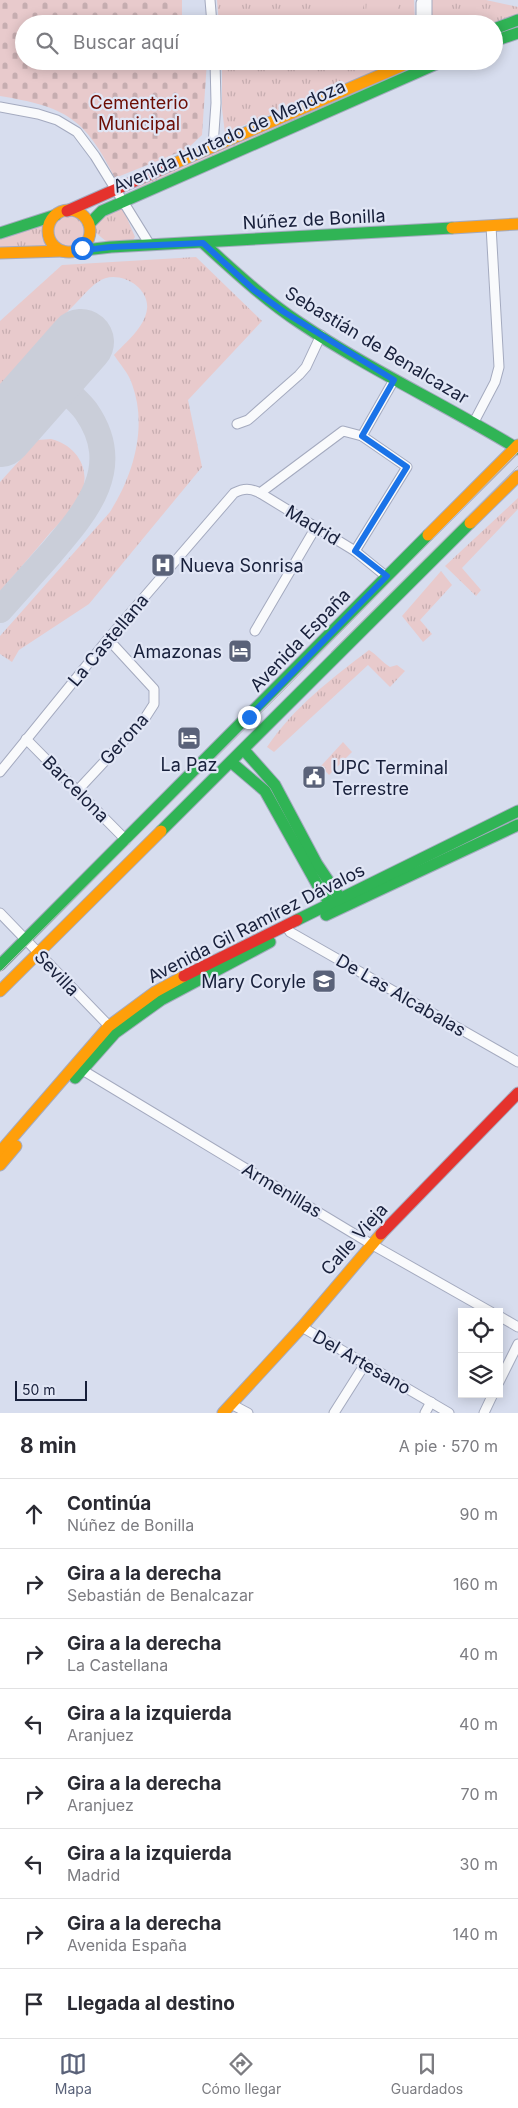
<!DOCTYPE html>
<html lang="es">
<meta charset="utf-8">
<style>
body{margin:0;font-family:Inter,sans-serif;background:#f2f2f3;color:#2b2b33}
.controls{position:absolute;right:15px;bottom:15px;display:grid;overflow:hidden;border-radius:0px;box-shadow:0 2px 12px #0003}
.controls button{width:45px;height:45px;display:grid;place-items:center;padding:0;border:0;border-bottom:1px solid #e1e1e2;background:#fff;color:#2b2b33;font:25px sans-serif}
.scale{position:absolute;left:15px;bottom:12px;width:72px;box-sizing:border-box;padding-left:5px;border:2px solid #171f3a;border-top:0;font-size:14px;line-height:18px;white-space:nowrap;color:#171f3a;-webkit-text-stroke:4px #e1e6f5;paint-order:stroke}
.stop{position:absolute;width:15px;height:15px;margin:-11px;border:4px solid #1a73e8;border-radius:50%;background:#fff}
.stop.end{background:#1a73e8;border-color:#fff;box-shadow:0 1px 5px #0008}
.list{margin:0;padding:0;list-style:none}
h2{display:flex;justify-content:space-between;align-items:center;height:65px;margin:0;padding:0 20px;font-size:21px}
h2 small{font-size:16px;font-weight:400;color:#7c7c81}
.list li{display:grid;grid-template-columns:32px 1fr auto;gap:15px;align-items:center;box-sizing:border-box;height:70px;padding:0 20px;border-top:1px solid #e1e1e2}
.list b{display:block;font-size:19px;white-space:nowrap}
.list p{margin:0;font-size:16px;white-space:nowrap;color:#7c7c81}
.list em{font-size:16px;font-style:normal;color:#7c7c81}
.icon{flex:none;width:28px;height:28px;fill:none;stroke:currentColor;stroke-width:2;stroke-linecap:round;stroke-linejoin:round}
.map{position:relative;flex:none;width:518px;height:1413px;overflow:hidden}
.search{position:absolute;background:#fff;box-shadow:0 2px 12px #0003;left:15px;right:15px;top:15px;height:55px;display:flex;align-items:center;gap:12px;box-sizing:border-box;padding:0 18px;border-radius:28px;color:#7c7c81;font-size:19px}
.sheet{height:625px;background:#fff}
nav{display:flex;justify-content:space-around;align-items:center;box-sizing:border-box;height:70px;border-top:1px solid #e1e1e2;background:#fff;font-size:14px;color:#7c7c81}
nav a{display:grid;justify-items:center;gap:2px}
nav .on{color:#5a6279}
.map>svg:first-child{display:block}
</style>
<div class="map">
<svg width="518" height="1413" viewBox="0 0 518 1413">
<defs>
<pattern id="grass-tufts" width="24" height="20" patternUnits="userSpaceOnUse" patternTransform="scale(1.25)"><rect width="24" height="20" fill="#e8cacc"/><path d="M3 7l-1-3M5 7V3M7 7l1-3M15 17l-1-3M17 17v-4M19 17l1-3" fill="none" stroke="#c6adb0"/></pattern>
<pattern id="cemetery-stones" width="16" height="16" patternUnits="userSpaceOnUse" patternTransform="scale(1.25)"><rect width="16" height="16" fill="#e8cacc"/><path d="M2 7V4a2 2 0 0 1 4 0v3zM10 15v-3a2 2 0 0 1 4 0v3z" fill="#c6adb0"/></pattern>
</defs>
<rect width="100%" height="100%" fill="#d7ddee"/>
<g fill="url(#grass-tufts)">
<path d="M217,0H414L415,24H219Z"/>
<path d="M430,0H486L518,7V14L493,24H430Z"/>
<path d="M222,61H400L225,133L222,109Z"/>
<path d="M406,68L410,70L139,188L135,187L137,184Z"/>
<path d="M119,208L124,211L135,237L132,241L107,242L96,233C92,218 108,214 119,208Z"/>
<circle cx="69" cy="231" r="16"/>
<path d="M44,223L49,248L0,250V233Z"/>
<path d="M196,257L262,321L188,400L202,467L89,604L19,650L12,662L0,654V636L110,512C133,476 148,427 132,384C129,374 120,364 114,355C126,342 145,327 147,309C150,286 116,268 98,282C90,287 83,296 76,303C49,330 25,360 0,388V321L62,265Z"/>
<path d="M51,439C76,445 92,469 81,494C74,509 61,521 50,533C34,552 17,572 0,591V482L38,440Z"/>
<path d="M518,498V509L462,568L481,590L476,596L445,566Z"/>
<path d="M441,571L452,585L420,620L432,634L423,642L402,616Z"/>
<path d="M369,650C377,655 382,662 390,667L397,665L405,671L390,687L368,665L274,752L267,747C294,707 331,679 369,650Z"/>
<path d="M343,742L352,752L329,775L321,766Z"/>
</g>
<path fill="url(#cemetery-stones)" d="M0,0H182V24H24V61H207L202,135L187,149L115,178C85,118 66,107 0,96Z"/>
<g fill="#e8cacc">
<path d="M326,0H343L340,24L323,23Z"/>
<path d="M347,0H364L361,24H344Z"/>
<path d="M367,0H398L396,24H365Z"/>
</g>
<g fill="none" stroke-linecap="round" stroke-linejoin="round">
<path stroke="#caced9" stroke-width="26" d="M0,610C17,591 34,572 51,553C87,511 125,467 86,411C76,398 63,388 50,377"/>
<path stroke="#caced9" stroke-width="66" d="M0,434L81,342"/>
<g stroke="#a4aabf" stroke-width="11">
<g id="street">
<path d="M210,0L212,24"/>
<path d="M427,0V24"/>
<path d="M421,3V24"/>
<path d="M0,107L38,114L57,120L77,132L95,156L150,245"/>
<path d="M213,146L216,103L215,61"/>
<path d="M474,422L495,382L499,367L491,226"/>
<path d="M237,424L248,420L299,375L306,367L321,335"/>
<path d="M362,436L394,380"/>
<path d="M260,493L343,431L362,436L407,467L355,551"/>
<path d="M255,631L316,527"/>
<path d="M26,739L126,840"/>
<path d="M0,772L108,639L234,493C244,488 250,488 260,493L355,551L387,577"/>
<path d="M77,791L145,718L154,704V689L108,639"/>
<path d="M0,913L112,1029"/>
<path d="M286,925L290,932L518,1062"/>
<path d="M79,1068L371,1244L491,1312"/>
<path d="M499,1316L518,1327"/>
<path d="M302,1327L449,1413"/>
<path d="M499,1382L518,1344"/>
<path d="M231,1404L248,1413"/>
<path d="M334,1413L365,1364"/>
<path d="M425,1413L431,1402"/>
<path d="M484,1413L493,1394"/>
</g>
</g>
<g stroke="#a4aabf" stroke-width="13">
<g id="fast">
<path d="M494,29L518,20"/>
<path d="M494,41L518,33"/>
<path d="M89,224L102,211L443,61"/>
<path d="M0,233L56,215"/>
<path d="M203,243C234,271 265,300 300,323C370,370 446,405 518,449"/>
<path d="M76,251L111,247L452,228"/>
<path d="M244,750L275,785L317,864L344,904"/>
<path d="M231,762L265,791L318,886L335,910"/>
<path d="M161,831L470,523"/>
<path d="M326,915L518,825"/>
<path d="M297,920L518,811"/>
<path d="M0,965L428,535"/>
<path d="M75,1078L115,1033L161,1000L270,942"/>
</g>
</g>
<g stroke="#a4aabf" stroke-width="13">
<g id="slow">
<path d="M173,164L413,61"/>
<circle cx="69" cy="231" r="21"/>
<path d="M452,228L518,224"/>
<path d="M0,253L63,251"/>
<path d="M470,523L518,476"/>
<path d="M428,535L518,445"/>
<path d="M0,991L161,831"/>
<path d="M0,1152L109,1026L155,992L184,976"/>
<path d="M0,1165L16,1146"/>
<path d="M223,1413L302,1327L381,1234"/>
</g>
</g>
<g stroke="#a4aabf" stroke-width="13">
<g id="jam">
<path d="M67,211L173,164"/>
<path d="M184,976L297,920"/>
<path d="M381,1234L518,1093"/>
</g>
</g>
<use href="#street" stroke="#f9fafc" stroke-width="9"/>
<use href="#fast" stroke="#30b455" stroke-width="11"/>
<use href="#slow" stroke="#ff9f0a" stroke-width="11"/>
<use href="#jam" stroke="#e5322d" stroke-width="11"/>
<g stroke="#bdbec4" stroke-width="1">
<path d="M331,652L518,466"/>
<path d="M0,972L283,691L518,452"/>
</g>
</g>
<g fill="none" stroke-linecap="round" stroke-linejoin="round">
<path stroke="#1a73e8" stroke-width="6" d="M82,248L76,251L111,247L203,243L254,290L284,312L394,380L362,436L407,467L355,551L387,576L249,717"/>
</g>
<defs>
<g id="hospital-square" transform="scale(1.25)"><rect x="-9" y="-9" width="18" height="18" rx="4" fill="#5a6279" stroke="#e1e6f5"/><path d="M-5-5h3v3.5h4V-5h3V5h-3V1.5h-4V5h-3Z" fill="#fff"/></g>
<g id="hotel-square" transform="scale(1.25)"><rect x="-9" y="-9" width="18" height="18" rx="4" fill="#5a6279" stroke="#e1e6f5"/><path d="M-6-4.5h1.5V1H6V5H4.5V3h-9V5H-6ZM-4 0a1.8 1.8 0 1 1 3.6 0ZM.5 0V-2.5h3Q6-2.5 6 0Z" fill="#fff"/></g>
<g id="civic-square" transform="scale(1.25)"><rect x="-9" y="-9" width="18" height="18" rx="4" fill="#5a6279" stroke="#e1e6f5"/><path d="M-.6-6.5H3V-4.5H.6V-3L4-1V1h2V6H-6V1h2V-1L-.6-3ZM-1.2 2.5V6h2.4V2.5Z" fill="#fff"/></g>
<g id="school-square" transform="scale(1.25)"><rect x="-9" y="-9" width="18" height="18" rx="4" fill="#5a6279" stroke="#e1e6f5"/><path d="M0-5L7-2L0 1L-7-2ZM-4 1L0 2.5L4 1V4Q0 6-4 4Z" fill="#fff"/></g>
</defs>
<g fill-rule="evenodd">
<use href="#hospital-square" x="163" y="565"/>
<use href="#hotel-square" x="240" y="651"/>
<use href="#hotel-square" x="189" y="738"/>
<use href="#civic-square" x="314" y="777"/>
<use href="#school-square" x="324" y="981"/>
</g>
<g text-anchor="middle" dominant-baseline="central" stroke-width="4.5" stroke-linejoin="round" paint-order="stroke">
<g font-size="18" fill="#6c0d04" stroke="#e1e6f5">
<text x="139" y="102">Cementerio<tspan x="139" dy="21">Municipal</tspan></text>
</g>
<g font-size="18" fill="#171f3a" stroke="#e1e6f5">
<text transform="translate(229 136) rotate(-24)">Avenida Hurtado de Mendoza</text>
<text transform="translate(314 219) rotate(-3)">Núñez de Bonilla</text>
<text transform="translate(377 345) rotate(31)">Sebastián de Benalcazar</text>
<text transform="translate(313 525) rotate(31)">Madrid</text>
<text transform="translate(108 640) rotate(-50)">La Castellana</text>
<text transform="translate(300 640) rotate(-46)">Avenida España</text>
<text transform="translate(124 739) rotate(-48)">Gerona</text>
<text transform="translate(76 789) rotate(45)">Barcelona</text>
<text transform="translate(256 923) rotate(-27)">Avenida Gil Ramírez Dávalos</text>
<text transform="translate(57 973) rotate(46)">Sevilla</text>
<text transform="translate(401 995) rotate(30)">De Las Alcabalas</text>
<text transform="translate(282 1190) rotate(31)">Armenillas</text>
<text transform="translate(354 1239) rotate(-48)">Calle Vieja</text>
<text transform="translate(362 1362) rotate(30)">Del Artesano</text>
</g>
<g font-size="18" fill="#171f3a" stroke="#e1e6f5" text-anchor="start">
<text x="180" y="565">Nueva Sonrisa</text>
<text x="222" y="651" text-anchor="end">Amazonas</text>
<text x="189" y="764" text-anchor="middle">La Paz</text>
<text x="332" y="767">UPC Terminal<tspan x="332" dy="21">Terrestre</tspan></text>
<text x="306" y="981" text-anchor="end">Mary Coryle</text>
</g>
</g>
</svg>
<div class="controls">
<button><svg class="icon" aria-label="locate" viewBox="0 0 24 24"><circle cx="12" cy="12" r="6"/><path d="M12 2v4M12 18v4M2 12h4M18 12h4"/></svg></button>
<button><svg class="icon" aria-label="layers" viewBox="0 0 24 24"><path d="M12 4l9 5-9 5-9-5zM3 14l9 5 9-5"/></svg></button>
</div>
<div class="scale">50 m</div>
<div class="stop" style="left:82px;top:248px"></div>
<div class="stop end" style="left:249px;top:717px"></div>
<div class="search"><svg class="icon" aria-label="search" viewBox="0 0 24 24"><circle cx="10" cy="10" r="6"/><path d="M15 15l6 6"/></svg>Buscar aquí</div>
</div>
<section class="sheet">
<h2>8 min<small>A pie · 570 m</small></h2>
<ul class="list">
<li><svg class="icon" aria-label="ahead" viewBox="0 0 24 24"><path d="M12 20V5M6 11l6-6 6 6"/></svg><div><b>Continúa</b><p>Núñez de Bonilla</p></div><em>90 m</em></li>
<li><svg class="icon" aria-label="right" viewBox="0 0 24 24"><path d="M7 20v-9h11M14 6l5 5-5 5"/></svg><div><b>Gira a la derecha</b><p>Sebastián de Benalcazar</p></div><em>160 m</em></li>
<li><svg class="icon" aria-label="right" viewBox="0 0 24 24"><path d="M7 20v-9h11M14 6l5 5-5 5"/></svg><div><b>Gira a la derecha</b><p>La Castellana</p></div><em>40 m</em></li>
<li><svg class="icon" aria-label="left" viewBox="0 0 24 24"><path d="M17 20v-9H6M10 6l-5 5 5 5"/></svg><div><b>Gira a la izquierda</b><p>Aranjuez</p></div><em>40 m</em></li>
<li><svg class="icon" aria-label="right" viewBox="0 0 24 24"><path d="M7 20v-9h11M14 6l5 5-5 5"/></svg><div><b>Gira a la derecha</b><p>Aranjuez</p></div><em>70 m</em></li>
<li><svg class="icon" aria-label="left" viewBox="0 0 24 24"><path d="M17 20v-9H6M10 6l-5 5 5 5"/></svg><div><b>Gira a la izquierda</b><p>Madrid</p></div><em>30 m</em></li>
<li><svg class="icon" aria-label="right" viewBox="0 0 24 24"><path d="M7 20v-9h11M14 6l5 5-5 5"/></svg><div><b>Gira a la derecha</b><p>Avenida España</p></div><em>140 m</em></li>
<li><svg class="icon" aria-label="arrive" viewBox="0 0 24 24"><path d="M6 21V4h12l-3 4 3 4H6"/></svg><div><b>Llegada al destino</b></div></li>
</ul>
</section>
<nav>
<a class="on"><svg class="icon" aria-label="map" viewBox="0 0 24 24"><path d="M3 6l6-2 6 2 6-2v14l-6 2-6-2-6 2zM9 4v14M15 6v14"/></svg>Mapa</a>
<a><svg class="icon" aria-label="directions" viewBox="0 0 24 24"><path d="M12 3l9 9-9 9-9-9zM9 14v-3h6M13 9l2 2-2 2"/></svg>Cómo llegar</a>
<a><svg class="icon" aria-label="saved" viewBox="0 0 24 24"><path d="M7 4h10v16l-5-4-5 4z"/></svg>Guardados</a>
</nav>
